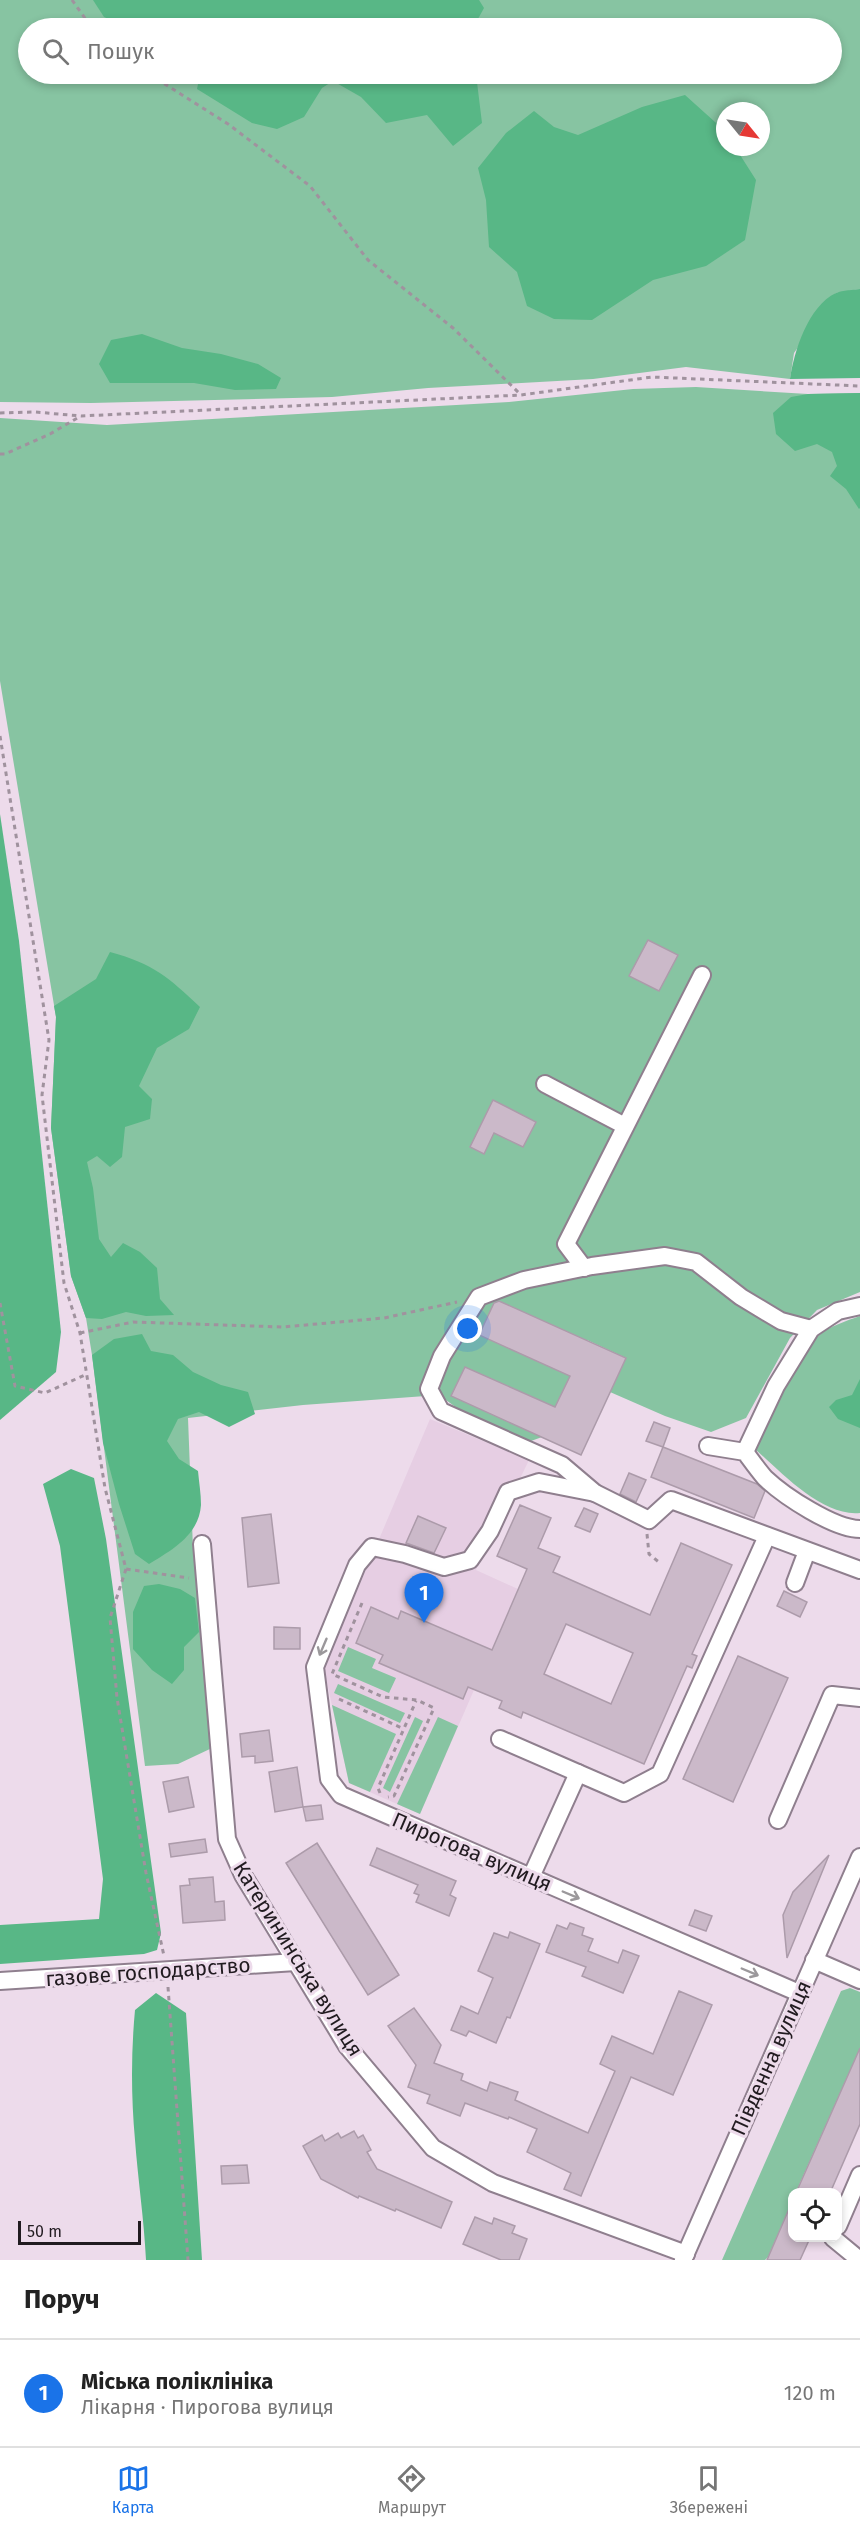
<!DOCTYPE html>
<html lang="uk">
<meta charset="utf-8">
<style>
body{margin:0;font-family:"Fira Sans",sans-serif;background:#f6f6f6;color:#222}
.controls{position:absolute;right:18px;bottom:18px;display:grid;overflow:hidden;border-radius:12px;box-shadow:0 3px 9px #0003}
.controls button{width:54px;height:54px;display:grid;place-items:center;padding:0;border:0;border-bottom:2px solid #e0e0e0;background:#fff;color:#222;font:30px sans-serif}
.compass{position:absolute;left:716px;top:102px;width:54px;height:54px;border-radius:50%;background:#fff;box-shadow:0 3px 9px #0003;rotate:120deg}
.scale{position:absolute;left:18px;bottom:15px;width:123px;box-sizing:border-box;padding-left:6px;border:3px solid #211b20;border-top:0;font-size:16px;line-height:21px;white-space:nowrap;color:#211b20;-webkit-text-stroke:4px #eddbeb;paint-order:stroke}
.you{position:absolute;left:468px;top:1329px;width:21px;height:21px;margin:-15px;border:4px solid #fff;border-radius:50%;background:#1a73e8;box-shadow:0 0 0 9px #1a73e833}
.badge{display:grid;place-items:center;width:39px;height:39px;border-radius:50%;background:#1a73e8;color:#fff;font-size:20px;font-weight:700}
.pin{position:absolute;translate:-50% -50px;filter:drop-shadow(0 2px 3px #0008)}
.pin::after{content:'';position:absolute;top:32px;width:21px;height:18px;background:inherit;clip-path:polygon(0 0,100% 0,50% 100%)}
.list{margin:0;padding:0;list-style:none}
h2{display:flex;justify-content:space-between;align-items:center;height:78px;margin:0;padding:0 24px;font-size:26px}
h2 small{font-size:20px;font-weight:400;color:#767676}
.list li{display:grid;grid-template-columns:39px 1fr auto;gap:18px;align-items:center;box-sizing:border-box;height:108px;padding:0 24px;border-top:2px solid #e0e0e0}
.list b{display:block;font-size:22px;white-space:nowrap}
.list p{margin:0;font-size:20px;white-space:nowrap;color:#767676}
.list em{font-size:20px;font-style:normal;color:#767676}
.icon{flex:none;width:33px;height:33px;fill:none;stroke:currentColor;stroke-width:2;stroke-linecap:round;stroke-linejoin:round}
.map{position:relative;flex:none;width:860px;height:2260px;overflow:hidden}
.search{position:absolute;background:#fff;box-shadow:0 3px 9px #0003;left:18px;right:18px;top:18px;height:66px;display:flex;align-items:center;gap:15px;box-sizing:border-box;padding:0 21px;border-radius:33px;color:#767676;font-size:22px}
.sheet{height:186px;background:#fff}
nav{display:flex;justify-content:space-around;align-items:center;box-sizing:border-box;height:84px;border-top:2px solid #e0e0e0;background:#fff;font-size:16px;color:#767676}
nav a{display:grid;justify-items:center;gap:3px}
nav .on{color:#1a73e8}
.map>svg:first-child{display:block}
</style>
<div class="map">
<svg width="860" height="2260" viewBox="0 0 860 2260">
<rect width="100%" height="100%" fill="#eddbeb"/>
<path fill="#e6cee3" d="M430,1419L529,1460L476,1570L518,1589L420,1814L349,1783L324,1669Z"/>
<g fill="#87c4a2" fill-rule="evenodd">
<path d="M0,0H860V289L836,293L794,353L790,379L686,367L593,379L428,388L332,397L91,403L0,402ZM28,28H832V74H28ZM725,111H761V147H725Z"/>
<path d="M696,387L808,394L860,393V1292L817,1310L790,1338L746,1418L711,1432L665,1416L610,1392L626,1358L587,1340L542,1437L531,1441L468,1416L439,1395L303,1405L188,1418L193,1549L212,1748L178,1764L145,1766L92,1355L86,1318L71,1276L51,1128L56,1017L0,681V418L107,425L509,402L633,389Z"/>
<path d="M860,1316V1513C822,1517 781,1472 755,1449C768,1421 795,1354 818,1336C830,1326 846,1321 860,1316Z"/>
<path d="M348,1647L376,1659L372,1668L396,1678L389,1693L338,1671Z"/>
<path d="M338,1684L405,1713L400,1723L334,1693Z"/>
<path d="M332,1705L396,1734L370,1792L349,1783Z"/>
<path d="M415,1717L423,1721L390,1792L383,1788Z"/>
<path d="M438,1717L458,1726L420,1814L397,1804Z"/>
<path d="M850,1988L860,1992V2048L796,2192H792V2202L768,2257L765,2260H722L841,1991Z"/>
</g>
<g fill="#58b786">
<path d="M93,0H479L484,8L473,28H129L104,17Z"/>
<path d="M200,74H476L482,123L453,146L427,115L386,123L361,97L333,81L322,88L304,117L277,129L252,123L197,89Z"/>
<path d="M685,95L725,131V147H735L756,180L745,240L706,266L653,280L592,320L554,319L527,306L517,272L489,247L486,200L478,168L506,133L534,111L554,127L578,135L642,107Z"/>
<path d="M860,289V378L790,379C794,352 808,306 836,293C843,290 853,290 860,289Z"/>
<path d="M142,334L182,348L221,354L258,364L281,378L276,389L235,390L194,383H110L99,364L111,340Z"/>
<path d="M860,393V508L859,509L846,489L830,476L837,466L832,452L817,444L795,451L776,434L773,413L791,397L808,394Z"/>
<path d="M0,814L19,941L61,1332L56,1372L0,1420Z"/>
<path d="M110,952C154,964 168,977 200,1007L189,1029L157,1048L139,1086L152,1099L150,1119L125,1127L122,1157L110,1167L97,1156L87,1162L93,1188L99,1239L111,1257L123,1243L140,1252L157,1268L160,1299L174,1315L146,1316L126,1312L102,1319L86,1318L71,1276L51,1128L56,1017L54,1006L96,979Z"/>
<path d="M142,1334L151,1351L173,1355L193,1372L221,1385L248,1392L255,1414L229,1427L199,1412L178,1419L167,1441L179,1459L198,1471C199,1482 201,1494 201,1505C199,1535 172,1550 149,1564L135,1554L119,1504L103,1443L92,1355L114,1339Z"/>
<path d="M860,1379V1428L838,1419L829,1407L836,1400L852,1395Z"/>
<path d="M71,1469L94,1478L106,1539L161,1933L157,1950L144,1954L0,1964V1925L99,1919L103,1879L60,1546L43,1484Z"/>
<path d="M159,1584L180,1589L195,1598L199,1632L184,1647V1670L172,1684L152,1670L133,1649V1612L144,1586Z"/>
<path d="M156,1993L186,2013L202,2260H146C144,2219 138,2180 135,2140C131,2096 131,2053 135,2010Z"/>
</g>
<g fill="#cbb9c9" stroke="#ac9baa" stroke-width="1.5" fill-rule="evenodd">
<path d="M648,940L678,955L659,991L629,976Z"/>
<path d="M493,1100L536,1122L523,1147L494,1133L484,1154L470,1147Z"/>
<path d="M499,1301L626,1358L581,1455L451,1396L465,1367L555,1407L570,1376L479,1335L494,1303Z"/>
<path d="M654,1422L670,1428L663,1447L646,1441Z"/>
<path d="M663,1447L757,1484L765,1491L754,1518L651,1477Z"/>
<path d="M629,1473L646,1480L636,1502L620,1494Z"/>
<path d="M520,1505L551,1518L538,1548L560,1557L553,1572L650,1615L681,1543L732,1565L692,1654L697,1656L692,1668L687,1666L644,1764L523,1712L521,1718L499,1708L502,1701L468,1687L463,1699L379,1663L383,1655L356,1643L371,1607L398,1619L401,1611L492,1650L527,1569L497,1556ZM566,1624L633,1653L611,1704L544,1674Z"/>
<path d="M584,1508L598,1514L590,1532L575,1526Z"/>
<path d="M271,1514L279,1583L248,1587L242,1518Z"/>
<path d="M418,1516L446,1528L434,1553L406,1543Z"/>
<path d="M784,1591L807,1602L800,1617L777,1606Z"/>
<path d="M274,1627L300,1628V1649H274Z"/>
<path d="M738,1656L788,1678L733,1802L683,1779Z"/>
<path d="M269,1730L273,1761L255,1763V1756L242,1757L240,1734Z"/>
<path d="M297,1767L303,1807L275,1812L269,1772Z"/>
<path d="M188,1777L194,1807L169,1812L163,1782Z"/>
<path d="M321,1805L323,1819L306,1821L303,1807Z"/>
<path d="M205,1839L207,1852L171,1857L169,1844Z"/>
<path d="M317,1843L399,1975L368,1995L286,1863Z"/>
<path d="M377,1848L456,1881L450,1895L456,1898L449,1916L416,1902L419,1895L414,1893L418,1885L370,1865Z"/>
<path d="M829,1855L787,1958L783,1915L793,1892Z"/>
<path d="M213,1877L215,1902L224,1901L225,1920L183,1923L180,1886L190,1885L189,1879Z"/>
<path d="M695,1910L712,1916L706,1931L689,1925Z"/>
<path d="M570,1923L584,1928L582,1935L593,1939L588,1951L618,1963L623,1950L639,1956L623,1993L582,1976L586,1967L546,1952L557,1925L567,1929Z"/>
<path d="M510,1932L540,1944L510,2018L507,2017L496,2043L469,2031L466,2036L451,2030L461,2006L478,2014L493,1978L478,1971L494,1933L508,1938Z"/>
<path d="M679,1991L712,2005L673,2095L631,2077L581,2196L564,2189L571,2173L527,2152L537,2129L509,2117L508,2119L465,2103L460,2116L427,2103L430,2095L408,2087L416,2065L388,2026L414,2008L441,2045L434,2063L463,2074L461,2080L487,2091L490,2082L518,2092L515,2100L588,2133L615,2071L600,2064L612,2036L653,2054Z"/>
<path d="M860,2048V2124L830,2193H796Z"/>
<path d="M354,2131L358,2138L363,2135L371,2150L367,2152L377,2169L452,2202L441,2228L396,2209L395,2211L359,2196L358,2198L321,2179L303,2146L322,2135L325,2141L338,2133L341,2138Z"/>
<path d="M247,2165L249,2183L222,2184L221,2166Z"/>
<path d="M792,2202V2238H810L800,2260H767Z"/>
<path d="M475,2217L492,2224L494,2218L515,2226L512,2233L527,2239L519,2260H501L463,2244Z"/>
</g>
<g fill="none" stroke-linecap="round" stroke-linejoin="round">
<g stroke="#8f7f8e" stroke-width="20">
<g id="minor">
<path d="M545,1084L625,1126"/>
<path d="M584,1268L566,1244L702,975"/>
<path d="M811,1329L781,1321L741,1297L696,1262L665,1256L592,1266L524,1280L479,1297L442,1356L429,1389L441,1411L562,1465L595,1493L649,1520L671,1500L860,1570"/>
<path d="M708,1446L745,1452C751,1460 758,1470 765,1478C784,1496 834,1529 860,1529"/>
<path d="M745,1452L776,1386L811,1329L838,1311L860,1306"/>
<path d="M595,1493L539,1482L508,1492L490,1531L470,1560L444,1567L405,1554L372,1547L357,1565L315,1667L329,1779L341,1795L799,1993"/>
<path d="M202,1544L227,1839L243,1875L347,2046L433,2148L493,2183L686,2254"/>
<path d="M795,1583L807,1551"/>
<path d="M500,1739L578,1773"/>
<path d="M778,1820L832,1695L860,1698"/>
<path d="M531,1877L578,1773L624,1793L660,1774L767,1536"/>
<path d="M814,1960L860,1980"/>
<path d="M0,1981L296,1962"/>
<path d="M838,2226L860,2175"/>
<path d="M833,2238L856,2257L855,2260"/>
<path d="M683,2260L860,1857"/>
</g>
</g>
<g stroke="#a0929e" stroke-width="3" stroke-dasharray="4.5 4.5" stroke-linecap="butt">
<path d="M72,0L92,28"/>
<path d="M149,74L228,124L310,186L368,260L453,328L521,395"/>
<path d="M0,413L35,412L81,416L521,395L652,377L860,386"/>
<path d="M0,454H5L50,434L79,417"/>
<path d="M0,736L49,1040L42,1095L64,1283L80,1333L105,1488L126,1569L189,1578"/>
<path d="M0,1303L15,1386L45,1393L87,1374"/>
<path d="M80,1333L133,1322L283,1327L384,1318L457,1302"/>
<path d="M647,1534L649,1554L660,1563"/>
<path d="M126,1569L110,1618L117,1698L146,1873L164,1956"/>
<path d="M362,1603L332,1674L383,1697L417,1700L434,1708L394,1796L388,1797"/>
<path d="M339,1699L404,1729"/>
<path d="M380,1793L378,1788L416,1701"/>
<path d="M168,1987L188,2260"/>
</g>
<use href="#minor" stroke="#fff" stroke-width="16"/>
</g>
<defs><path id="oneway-shaft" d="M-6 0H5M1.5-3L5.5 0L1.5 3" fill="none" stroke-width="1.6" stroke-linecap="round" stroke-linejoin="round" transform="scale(1.5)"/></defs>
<g stroke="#9b989b">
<use href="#oneway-shaft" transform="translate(323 1647) rotate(113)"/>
<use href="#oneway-shaft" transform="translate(571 1895) rotate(23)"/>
<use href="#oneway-shaft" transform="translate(750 1972) rotate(23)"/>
</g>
<g text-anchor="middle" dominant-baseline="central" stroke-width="6" stroke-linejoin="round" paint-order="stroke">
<g font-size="21" fill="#211b20" stroke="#eddbeb">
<text transform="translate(472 1852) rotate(23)">Пирогова вулиця</text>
<text transform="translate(298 1959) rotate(58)">Катерининська вулиця</text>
<text transform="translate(148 1972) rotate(-4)">газове господарство</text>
<text transform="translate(771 2058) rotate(-66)">Південна вулиця</text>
</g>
</g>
</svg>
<div class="controls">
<button><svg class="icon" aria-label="locate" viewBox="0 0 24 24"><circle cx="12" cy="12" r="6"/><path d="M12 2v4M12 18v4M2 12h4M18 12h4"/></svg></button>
</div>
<svg class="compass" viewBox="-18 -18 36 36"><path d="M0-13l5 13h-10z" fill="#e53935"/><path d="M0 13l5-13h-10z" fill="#767676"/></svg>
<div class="scale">50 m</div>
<div class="you"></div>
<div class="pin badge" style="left:424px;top:1623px">1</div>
<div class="search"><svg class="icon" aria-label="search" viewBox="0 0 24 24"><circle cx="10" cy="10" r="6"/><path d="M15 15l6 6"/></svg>Пошук</div>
</div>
<section class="sheet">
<h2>Поруч<small></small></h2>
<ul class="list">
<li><span class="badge">1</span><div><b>Міська поліклініка</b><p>Лікарня · Пирогова вулиця</p></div><em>120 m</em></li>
</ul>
</section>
<nav>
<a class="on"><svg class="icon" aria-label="map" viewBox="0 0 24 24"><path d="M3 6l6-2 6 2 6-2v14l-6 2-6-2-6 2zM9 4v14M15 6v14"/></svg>Карта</a>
<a><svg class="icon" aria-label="directions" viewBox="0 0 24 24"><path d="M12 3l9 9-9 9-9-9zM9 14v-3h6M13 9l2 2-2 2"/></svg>Маршрут</a>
<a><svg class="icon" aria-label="saved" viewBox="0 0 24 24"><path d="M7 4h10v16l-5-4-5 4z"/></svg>Збережені</a>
</nav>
